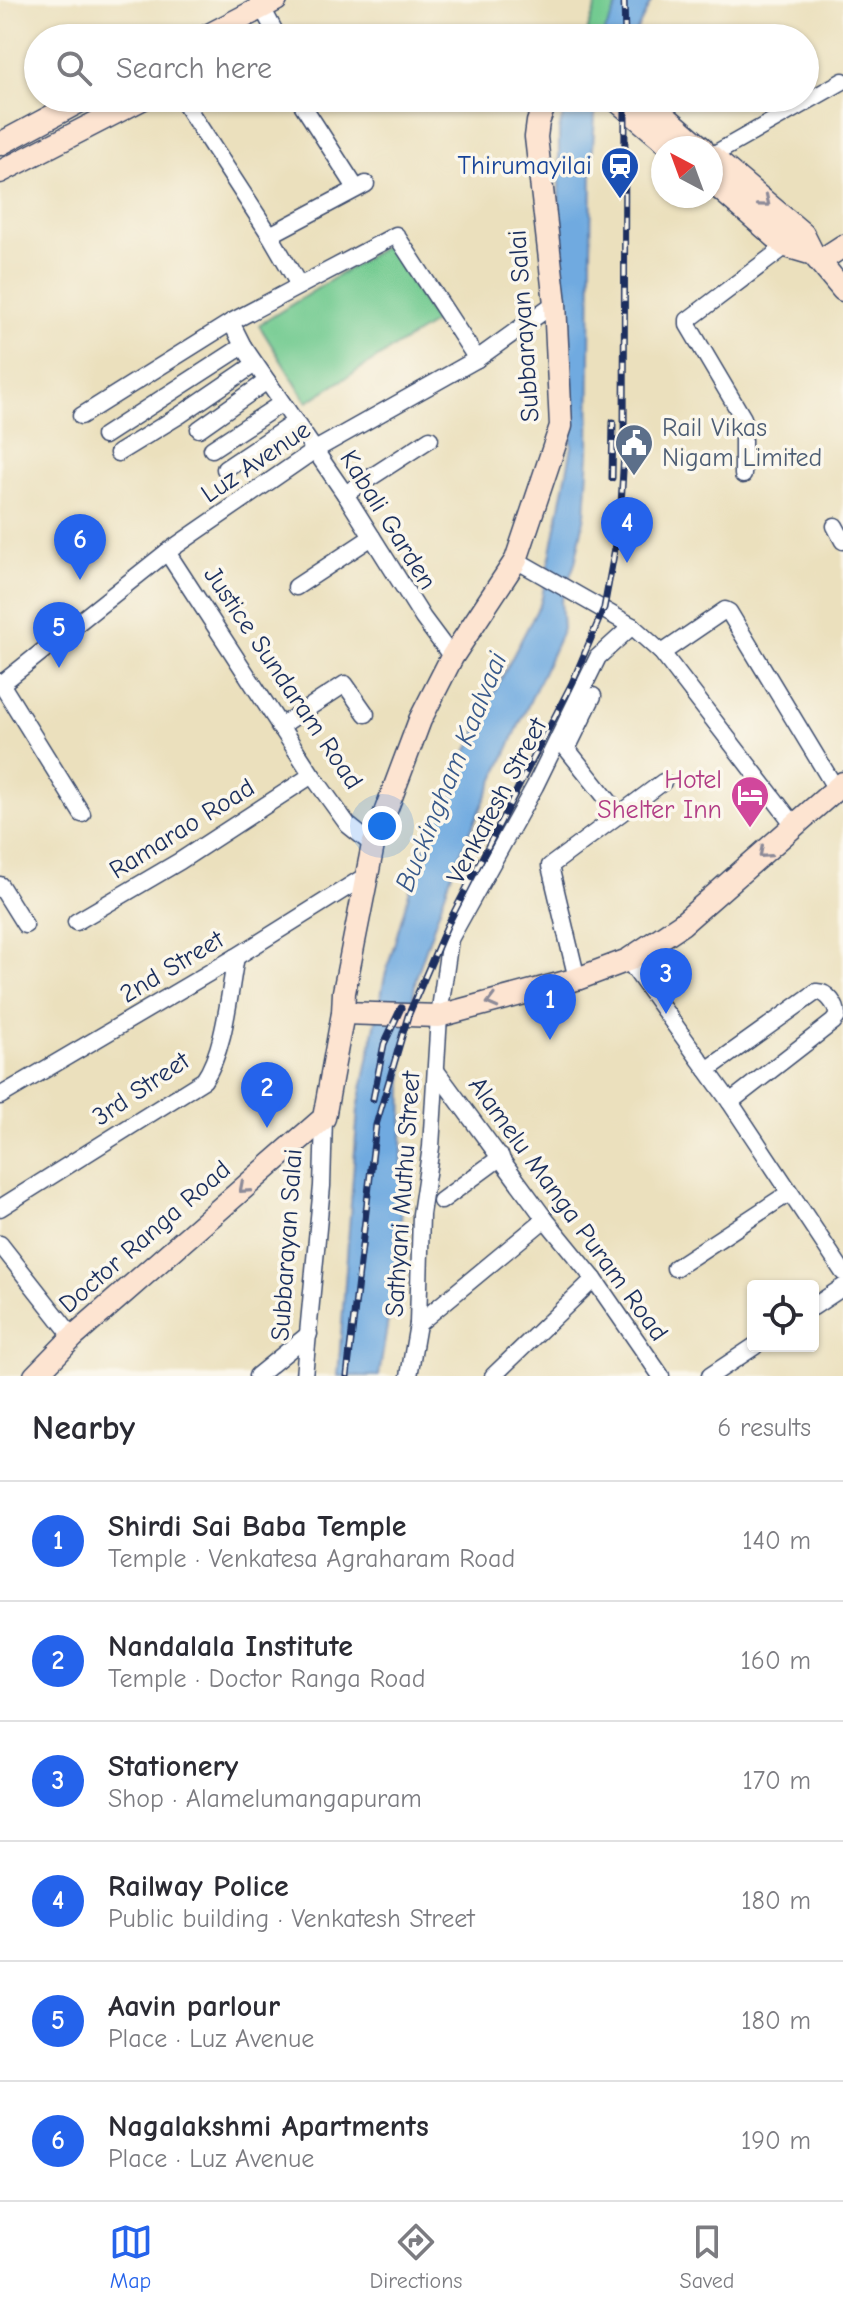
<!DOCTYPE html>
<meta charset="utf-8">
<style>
body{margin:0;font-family:"Comic Neue",sans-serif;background:#f2f2f3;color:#2b2b33}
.controls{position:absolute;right:24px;bottom:24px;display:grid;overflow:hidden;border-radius:8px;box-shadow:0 2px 6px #0004}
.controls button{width:72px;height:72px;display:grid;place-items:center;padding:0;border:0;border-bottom:2px solid #e1e1e2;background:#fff;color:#2b2b33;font:40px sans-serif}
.compass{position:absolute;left:651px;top:136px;width:72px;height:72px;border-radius:50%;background:#fff;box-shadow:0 2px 6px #0004;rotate:319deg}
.you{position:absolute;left:382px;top:826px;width:28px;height:28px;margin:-20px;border:6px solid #fff;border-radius:50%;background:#1a73e8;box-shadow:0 0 0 12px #1a73e833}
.badge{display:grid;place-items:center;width:52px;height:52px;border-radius:50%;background:#2563eb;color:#fff;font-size:26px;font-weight:700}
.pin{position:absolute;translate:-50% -66px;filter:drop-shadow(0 2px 4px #0008)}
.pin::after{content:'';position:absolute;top:42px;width:28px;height:24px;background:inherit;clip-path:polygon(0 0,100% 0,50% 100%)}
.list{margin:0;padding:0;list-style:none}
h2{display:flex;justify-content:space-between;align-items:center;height:104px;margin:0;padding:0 32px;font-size:34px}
h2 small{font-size:26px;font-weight:400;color:#7c7c81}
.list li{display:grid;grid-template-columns:52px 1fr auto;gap:24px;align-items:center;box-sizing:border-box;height:120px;padding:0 32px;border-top:2px solid #e1e1e2}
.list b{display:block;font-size:30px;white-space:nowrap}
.list p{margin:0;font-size:26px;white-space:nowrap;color:#7c7c81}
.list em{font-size:26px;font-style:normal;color:#7c7c81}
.icon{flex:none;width:44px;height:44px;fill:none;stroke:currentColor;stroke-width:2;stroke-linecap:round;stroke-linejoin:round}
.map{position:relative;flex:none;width:843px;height:1376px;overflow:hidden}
.search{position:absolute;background:#fff;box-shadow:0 2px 6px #0004;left:24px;right:24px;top:24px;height:88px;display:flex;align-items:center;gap:20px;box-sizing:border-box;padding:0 28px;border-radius:44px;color:#7c7c81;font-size:30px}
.sheet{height:824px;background:#fff}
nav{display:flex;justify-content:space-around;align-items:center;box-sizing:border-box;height:112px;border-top:2px solid #e1e1e2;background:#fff;font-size:22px;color:#7c7c81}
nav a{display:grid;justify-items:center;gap:4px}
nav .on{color:#2563eb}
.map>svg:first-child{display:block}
</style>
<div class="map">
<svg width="843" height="1376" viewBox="0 0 843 1376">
<rect width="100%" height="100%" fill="#fbf7ec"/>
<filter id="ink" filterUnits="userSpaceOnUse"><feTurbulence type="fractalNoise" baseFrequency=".0125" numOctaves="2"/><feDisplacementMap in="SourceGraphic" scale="16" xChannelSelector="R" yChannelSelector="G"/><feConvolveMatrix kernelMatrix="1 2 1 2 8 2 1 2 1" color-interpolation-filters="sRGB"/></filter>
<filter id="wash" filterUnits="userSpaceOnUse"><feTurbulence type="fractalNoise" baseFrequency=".006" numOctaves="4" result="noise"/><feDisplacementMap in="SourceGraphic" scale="32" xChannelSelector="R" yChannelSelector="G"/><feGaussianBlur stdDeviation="1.8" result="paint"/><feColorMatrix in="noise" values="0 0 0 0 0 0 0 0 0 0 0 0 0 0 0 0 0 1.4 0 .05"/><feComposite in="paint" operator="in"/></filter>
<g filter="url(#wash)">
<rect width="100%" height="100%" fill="#ebe0bd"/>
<g fill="#73cb91" stroke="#477d78" stroke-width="2">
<path d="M598,0H620L602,38H596L587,32Z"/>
<path d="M387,245L435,322L307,402L259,325Z"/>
</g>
<g fill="#70aae0" stroke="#466c9f" stroke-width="2">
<path d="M620,0H652L633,38H602Z"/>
<path d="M568,98H602L595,115L592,160L589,453L585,515L575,563L561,601L563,629L454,867L416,978L403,1063L401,1239L379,1376H338L358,1109L385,976L418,862L492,696L541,602L572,447L559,237V130Z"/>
</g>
</g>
<g filter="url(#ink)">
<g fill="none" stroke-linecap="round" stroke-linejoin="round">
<g stroke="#3a4a6c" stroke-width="19">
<g id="street">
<path d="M258,0L275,32"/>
<path d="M181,98L270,235L299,285"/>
<path d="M298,98L356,188"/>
<path d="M711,156L843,81"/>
<path d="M270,235L366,184"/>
<path d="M81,416L231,322"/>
<path d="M199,429L267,381"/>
<path d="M104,436L243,346"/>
<path d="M212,449L282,403"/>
<path d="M118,453L180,415L255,364"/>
<path d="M225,469L295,422"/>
<path d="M743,475V418L688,325V320L786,246"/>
<path d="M345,494L430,439"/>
<path d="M835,526L843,541"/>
<path d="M167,552L312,775L348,825L373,845"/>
<path d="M516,560L632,626L662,653L795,826"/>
<path d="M296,587L372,537"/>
<path d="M662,653L725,610L729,612L836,789"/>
<path d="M452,657L423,618L345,494L243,346L231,322L396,235L477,359"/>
<path d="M0,682L82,814"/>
<path d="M0,685L167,552L315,450L477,359L555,303"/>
<path d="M593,696L567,749L619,814"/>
<path d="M279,727L345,684L366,714"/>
<path d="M0,885L25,925"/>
<path d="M76,922L180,861L312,775"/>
<path d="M628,960L730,1102L843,1272"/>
<path d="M577,979L550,866L663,782"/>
<path d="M707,1070L816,992C827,991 838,1006 837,1017L833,1022L730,1102"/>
<path d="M437,1072L545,1219L594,1279L661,1376"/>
<path d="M0,1096L236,957L367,875"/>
<path d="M441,1201L501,1157"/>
<path d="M0,1208L204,1080C225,1050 229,993 236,957"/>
<path d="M0,1244L73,1337"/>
<path d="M675,1268L789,1193"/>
<path d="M813,1307L843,1287"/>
<path d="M418,1324L545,1219"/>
<path d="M257,1376L309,1334"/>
<path d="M304,1376L322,1186L324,1118"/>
<path d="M409,1376L418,1324L421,1214L431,1147L439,1016L450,939L535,786L598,657L632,626"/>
<path d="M493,1376L594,1279"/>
<path d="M710,1376L755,1346"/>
</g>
</g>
<g stroke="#3a4a6c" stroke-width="25">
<g id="secondary">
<path d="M203,38L276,0"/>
<path d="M614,98L673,148"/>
<path d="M644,98L702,148"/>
<path d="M0,144L86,98"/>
<path d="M711,156L803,234L813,254"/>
<path d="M0,172L144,98"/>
<path d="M711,181L786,246L813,254L843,290"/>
<path d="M820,261L843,246"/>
<path d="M343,1013L439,1016L577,979L628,960L682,924L843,783"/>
<path d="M35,1376L73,1337L324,1118L343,1013L344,992L373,845L420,720L452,657L516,560L561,426L555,303L536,137L538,122L547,98"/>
</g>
</g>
<use href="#street" stroke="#fff" stroke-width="16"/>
<use href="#secondary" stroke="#fde4d1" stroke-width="22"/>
<g stroke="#1b2f5e" stroke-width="7">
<g id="rail">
<path d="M624,0L625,38"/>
<path d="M612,478L613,422"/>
<path d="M373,1099L384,1044L401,1008"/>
<path d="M347,1376L376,1125L408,1016L447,926L572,683L604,608L620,521L624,454L625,98"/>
</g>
</g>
<use href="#rail" stroke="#fbf7ec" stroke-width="4" stroke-dasharray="12" stroke-linecap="butt"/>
</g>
<defs><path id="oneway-chevron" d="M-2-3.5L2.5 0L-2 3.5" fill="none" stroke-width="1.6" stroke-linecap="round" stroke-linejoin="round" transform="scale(2)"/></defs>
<g stroke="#8c8a98">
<use href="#oneway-chevron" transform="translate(765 202) rotate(40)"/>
<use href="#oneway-chevron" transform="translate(764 853) rotate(139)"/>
<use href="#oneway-chevron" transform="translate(492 1002) rotate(165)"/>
<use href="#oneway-chevron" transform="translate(244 1188) rotate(139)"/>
</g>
</g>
<defs>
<g id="station-pin" transform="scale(2)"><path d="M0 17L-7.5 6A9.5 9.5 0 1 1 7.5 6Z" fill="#1a4fb4" stroke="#fbf7ec"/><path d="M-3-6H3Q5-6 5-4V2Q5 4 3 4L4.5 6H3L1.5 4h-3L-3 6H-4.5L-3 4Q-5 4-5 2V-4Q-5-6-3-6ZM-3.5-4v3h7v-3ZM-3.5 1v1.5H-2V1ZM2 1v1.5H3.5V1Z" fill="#fff"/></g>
<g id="civic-pin" transform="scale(2)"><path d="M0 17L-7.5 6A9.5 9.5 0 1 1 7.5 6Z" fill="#5c6f8a" stroke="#fbf7ec"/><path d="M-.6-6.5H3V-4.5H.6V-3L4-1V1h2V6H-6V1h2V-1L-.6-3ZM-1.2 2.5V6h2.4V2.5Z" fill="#fff"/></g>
<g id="hotel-pin" transform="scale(2)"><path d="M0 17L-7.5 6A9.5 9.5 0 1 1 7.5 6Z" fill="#d1479c" stroke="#fbf7ec"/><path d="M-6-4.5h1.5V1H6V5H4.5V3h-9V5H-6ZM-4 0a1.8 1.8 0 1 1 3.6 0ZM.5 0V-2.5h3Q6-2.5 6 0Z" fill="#fff"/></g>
</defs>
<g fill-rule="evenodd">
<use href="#station-pin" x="620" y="166"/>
<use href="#civic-pin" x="634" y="443"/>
<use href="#hotel-pin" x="750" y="795"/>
</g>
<g text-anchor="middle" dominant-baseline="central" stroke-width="7" stroke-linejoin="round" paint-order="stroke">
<g font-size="26" fill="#164399" stroke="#fbf7ec" text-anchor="end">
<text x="592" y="166">Thirumayilai</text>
</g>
<g font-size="26" fill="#1b2f5e" stroke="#fbf7ec">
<text transform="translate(524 326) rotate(-94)">Subbarayan Salai</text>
<text transform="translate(256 462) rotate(-34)">Luz Avenue</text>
<text transform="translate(388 520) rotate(58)">Kabali Garden</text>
<text transform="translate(283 678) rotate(56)">Justice Sundaram Road</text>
<text transform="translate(497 801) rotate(-62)">Venkatesh Street</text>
<text transform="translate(182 829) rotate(-32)">Ramarao Road</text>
<text transform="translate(172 967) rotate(-31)">2nd Street</text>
<text transform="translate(141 1089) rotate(-34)">3rd Street</text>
<text transform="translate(403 1194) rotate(-86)">Sathyani Muthu Street</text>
<text transform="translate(568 1209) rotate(54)">Alamelu Manga Puram Road</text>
<text transform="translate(145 1237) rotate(-41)">Doctor Ranga Road</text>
<text transform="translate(287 1245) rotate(-86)">Subbarayan Salai</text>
</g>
<g font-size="26" fill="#4e5e75" stroke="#fbf7ec" text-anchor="start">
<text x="662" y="428">Rail Vikas<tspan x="662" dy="30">Nigam Limited</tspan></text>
</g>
<g font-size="26" fill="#b23c85" stroke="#fbf7ec" text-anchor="end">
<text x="722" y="780">Hotel<tspan x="722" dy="30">Shelter Inn</tspan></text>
</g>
<g font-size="28" font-style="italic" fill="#395a8c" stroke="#fbf7ec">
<text transform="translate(451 772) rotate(-68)">Buckingham Kaalvaai</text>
</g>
</g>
</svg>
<div class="controls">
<button><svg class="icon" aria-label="locate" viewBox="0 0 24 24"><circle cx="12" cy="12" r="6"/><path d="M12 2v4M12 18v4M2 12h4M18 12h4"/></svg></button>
</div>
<svg class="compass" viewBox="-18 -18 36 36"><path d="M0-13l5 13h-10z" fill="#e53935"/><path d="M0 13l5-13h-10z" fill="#7c7c81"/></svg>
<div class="you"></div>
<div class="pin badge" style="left:550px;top:1040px">1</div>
<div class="pin badge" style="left:267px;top:1128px">2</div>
<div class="pin badge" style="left:666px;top:1014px">3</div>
<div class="pin badge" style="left:627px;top:563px">4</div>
<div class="pin badge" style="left:59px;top:668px">5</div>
<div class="pin badge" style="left:80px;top:580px">6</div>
<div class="search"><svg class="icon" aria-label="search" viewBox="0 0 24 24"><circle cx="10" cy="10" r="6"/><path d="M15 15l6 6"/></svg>Search here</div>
</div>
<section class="sheet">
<h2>Nearby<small>6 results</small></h2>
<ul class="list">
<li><span class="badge">1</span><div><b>Shirdi Sai Baba Temple</b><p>Temple · Venkatesa Agraharam Road</p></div><em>140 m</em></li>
<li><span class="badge">2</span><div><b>Nandalala Institute</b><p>Temple · Doctor Ranga Road</p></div><em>160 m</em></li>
<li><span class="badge">3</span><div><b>Stationery</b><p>Shop · Alamelumangapuram</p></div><em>170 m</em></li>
<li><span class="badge">4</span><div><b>Railway Police</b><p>Public building · Venkatesh Street</p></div><em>180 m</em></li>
<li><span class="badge">5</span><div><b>Aavin parlour</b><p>Place · Luz Avenue</p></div><em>180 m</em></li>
<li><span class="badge">6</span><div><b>Nagalakshmi Apartments</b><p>Place · Luz Avenue</p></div><em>190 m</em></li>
</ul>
</section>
<nav>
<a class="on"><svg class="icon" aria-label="map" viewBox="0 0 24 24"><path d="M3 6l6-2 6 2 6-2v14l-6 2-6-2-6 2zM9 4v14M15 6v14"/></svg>Map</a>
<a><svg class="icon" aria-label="directions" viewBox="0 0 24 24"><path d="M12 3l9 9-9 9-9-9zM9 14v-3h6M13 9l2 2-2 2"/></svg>Directions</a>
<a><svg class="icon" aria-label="saved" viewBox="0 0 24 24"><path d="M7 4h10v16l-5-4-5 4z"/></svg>Saved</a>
</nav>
